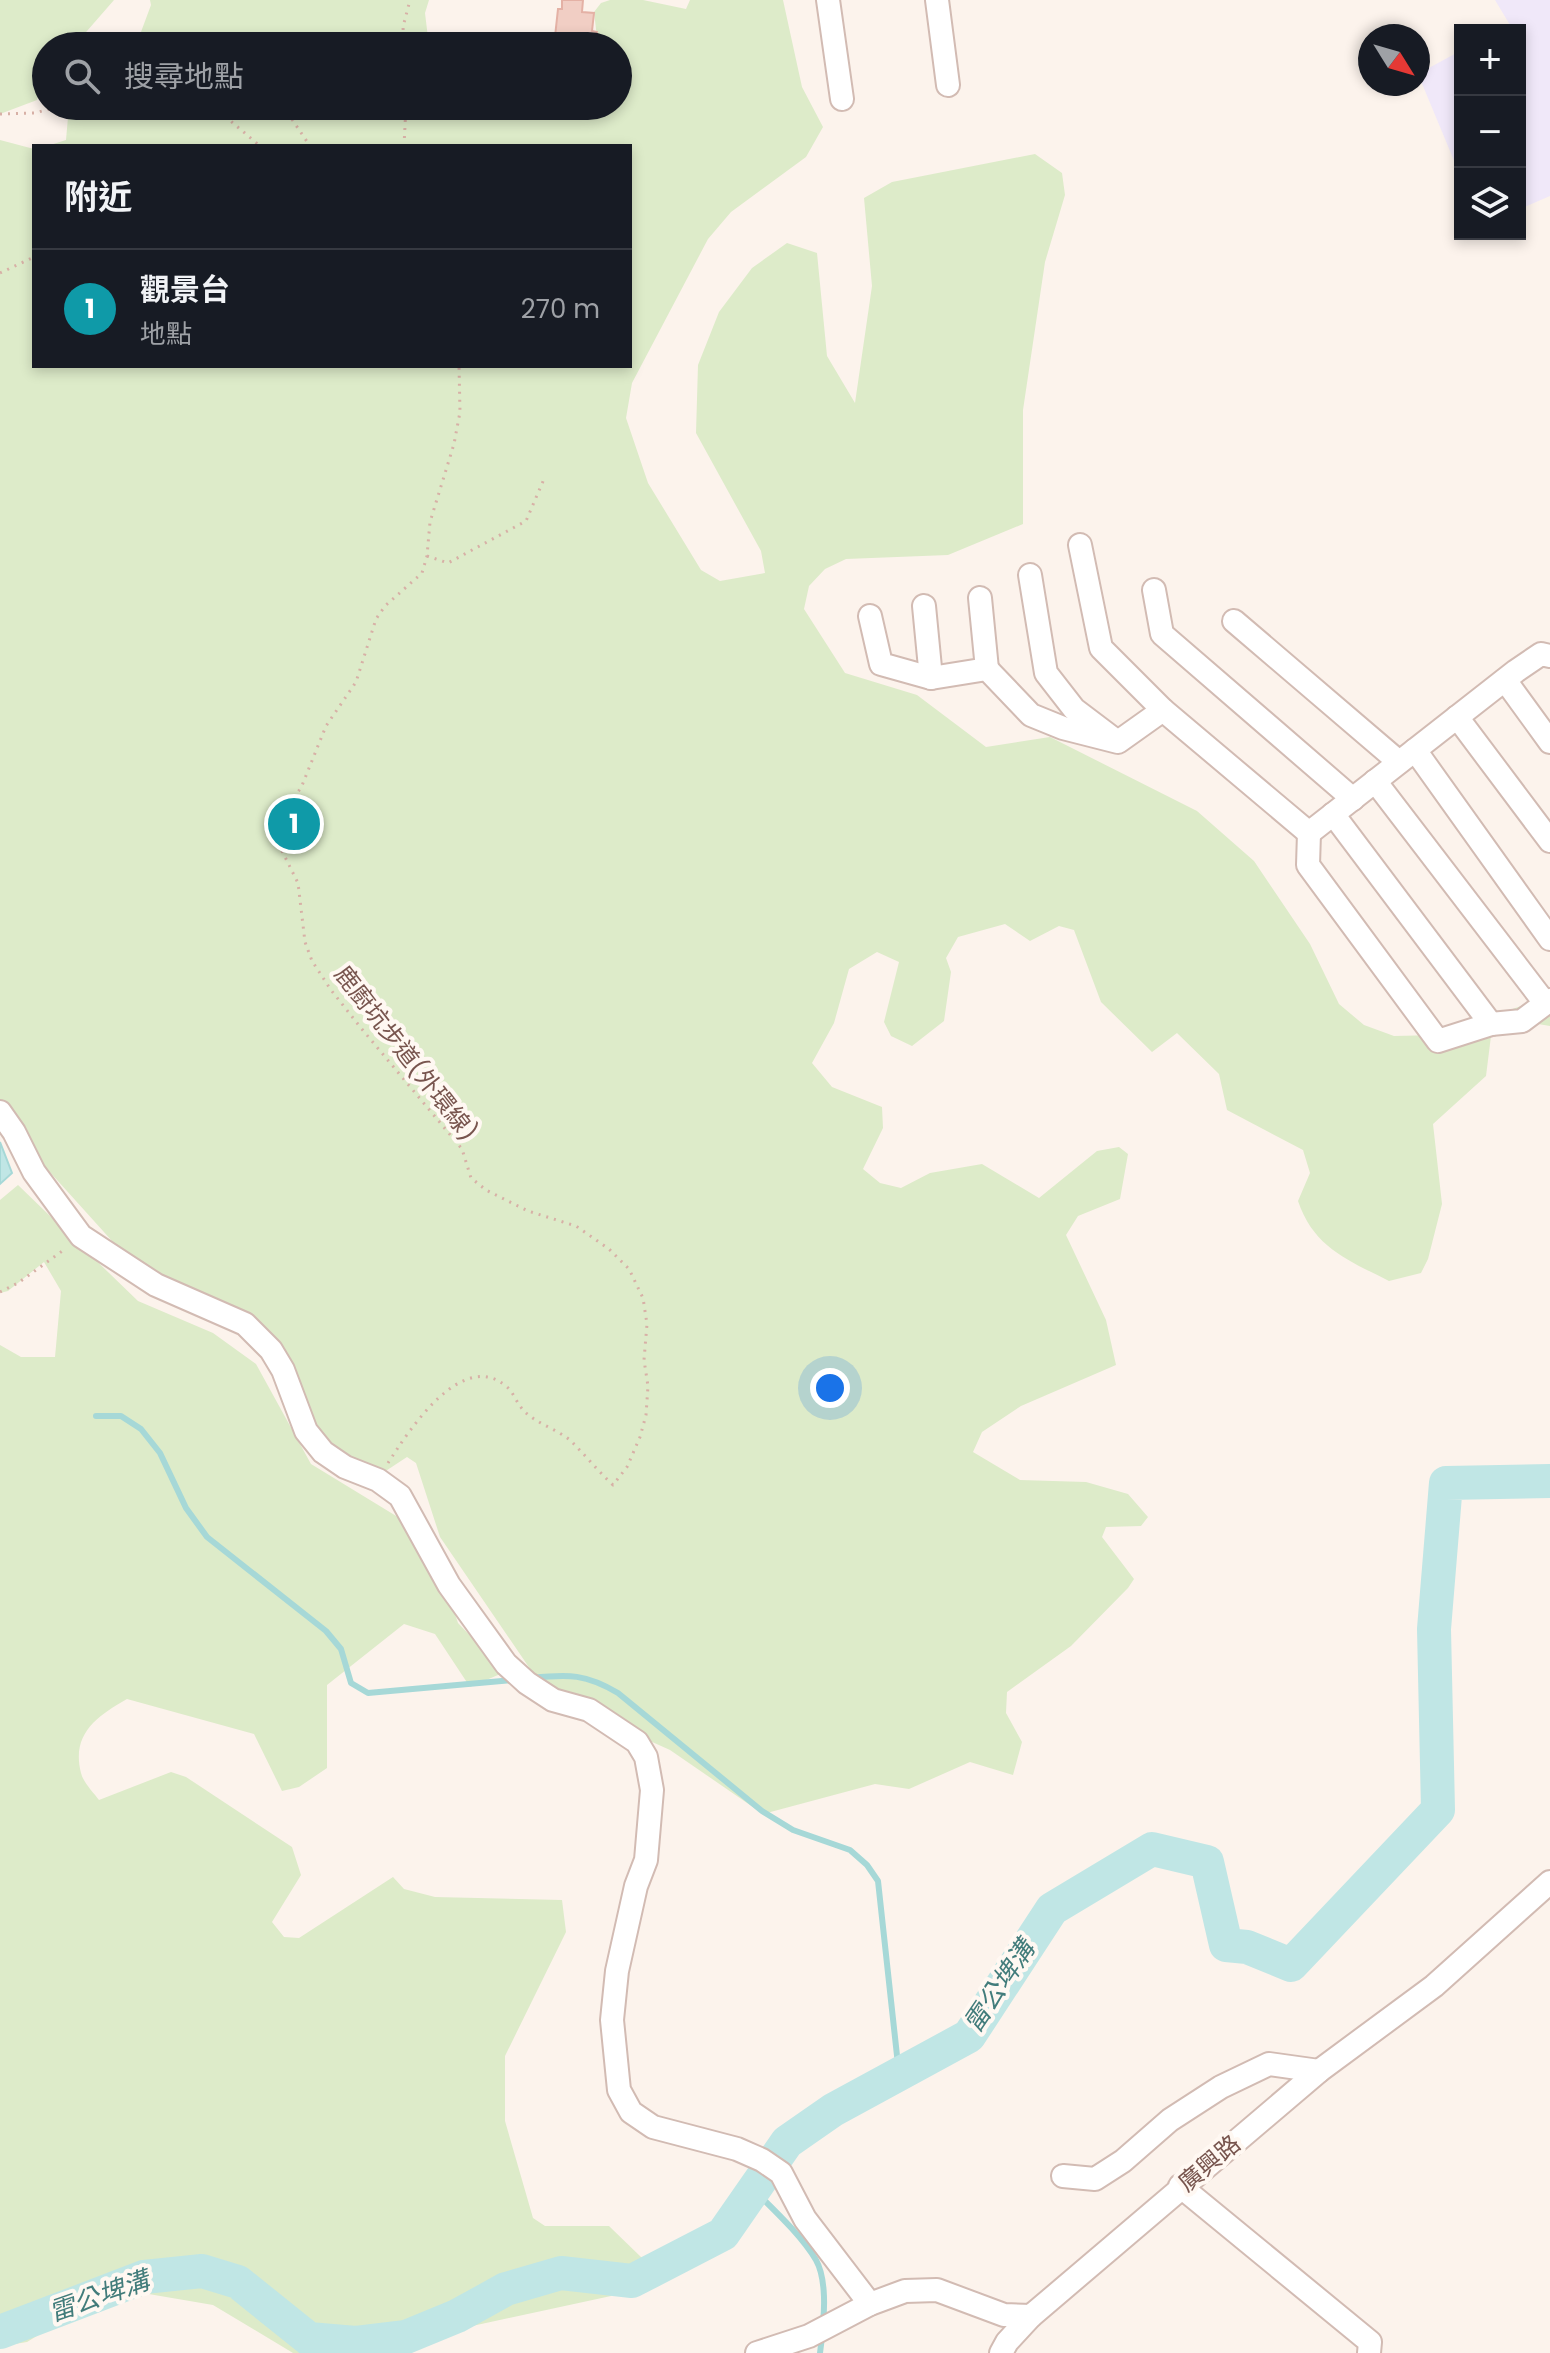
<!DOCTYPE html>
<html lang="zh-TW">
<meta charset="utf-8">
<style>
body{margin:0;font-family:Poppins,"Noto Sans TC",sans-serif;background:#242831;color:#f1f3f6}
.controls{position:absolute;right:24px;top:24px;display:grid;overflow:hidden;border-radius:0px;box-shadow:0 4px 12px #0003}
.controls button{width:72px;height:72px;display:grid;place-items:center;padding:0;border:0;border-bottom:2px solid #363941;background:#171b24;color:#f1f3f6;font:40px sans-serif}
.compass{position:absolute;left:1358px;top:24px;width:72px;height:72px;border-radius:50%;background:#171b24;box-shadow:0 4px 12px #0003;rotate:127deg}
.you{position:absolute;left:830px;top:1388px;width:28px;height:28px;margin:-20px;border:6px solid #fff;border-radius:50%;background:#1a73e8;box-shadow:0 0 0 12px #1a73e833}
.badge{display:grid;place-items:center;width:52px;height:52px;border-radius:50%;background:#ea580c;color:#fff;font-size:26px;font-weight:700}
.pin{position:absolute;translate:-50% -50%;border:4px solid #fff;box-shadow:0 2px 8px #0006}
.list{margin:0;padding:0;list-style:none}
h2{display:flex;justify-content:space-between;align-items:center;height:104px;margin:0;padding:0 32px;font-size:34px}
h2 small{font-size:26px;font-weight:400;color:#9ea1a6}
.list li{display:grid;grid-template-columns:52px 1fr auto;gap:24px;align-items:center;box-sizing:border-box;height:120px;padding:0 32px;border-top:2px solid #363941}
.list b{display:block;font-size:30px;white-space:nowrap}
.list p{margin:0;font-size:26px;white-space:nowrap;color:#9ea1a6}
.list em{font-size:26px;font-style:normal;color:#9ea1a6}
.icon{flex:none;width:44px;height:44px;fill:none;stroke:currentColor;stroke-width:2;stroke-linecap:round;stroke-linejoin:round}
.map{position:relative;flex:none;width:1550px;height:2353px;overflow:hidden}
.search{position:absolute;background:#171b24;box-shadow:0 4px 12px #0003;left:32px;top:32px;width:600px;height:88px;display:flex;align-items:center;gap:20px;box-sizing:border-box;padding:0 28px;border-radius:44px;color:#9ea1a6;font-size:30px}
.panel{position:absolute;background:#171b24;box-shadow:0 4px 12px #0003;left:32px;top:144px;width:600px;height:224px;border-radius:0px}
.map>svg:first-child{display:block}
</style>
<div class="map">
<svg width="1550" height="2353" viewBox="0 0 1550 2353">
<rect width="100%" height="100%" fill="#fcf3ec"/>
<g fill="#f0e8f9">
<path d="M1495,0H1550V196L1520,209V30H1501L1510,25Z"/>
<path d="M1460,51V175L1418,74Z"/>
</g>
<g fill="#ddebc9">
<path d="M0,0H114L80,39L69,46H46V71L37,100L0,114Z"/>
<path d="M150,0H429L425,13L429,46H127L138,40L151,5Z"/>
<path d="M610,0H643L686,9L690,0H783L802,87L823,127L806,157L731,212L708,239L632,383L626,418L648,483L701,570L720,581L765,573L761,551L696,433L698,365L719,312L752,268L787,243L817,253L827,356L855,403L872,286L864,198L892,182L1035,154L1062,173L1065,195L1045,262L1023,410V524L948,555L846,559L825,569L809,586L804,609L845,673L917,695L986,747L1050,737L1197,811L1254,861L1310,944L1339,1004L1364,1025L1394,1036L1438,1035L1550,996V1026L1538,1024L1491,1036L1486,1076L1433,1124L1442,1204L1428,1259L1421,1273L1389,1281C1348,1260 1314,1248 1298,1201L1310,1173L1303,1150L1227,1110L1219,1074L1177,1033L1152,1052L1101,1002L1074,930L1059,926L1030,941L1005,924L958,937L946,958L951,972L944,1021L912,1046L891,1036L884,1022L899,962L877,952L849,969L834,1023L812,1063L832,1087L882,1107L883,1128L863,1169L880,1183L901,1188L930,1173L982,1164L1039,1198L1097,1151L1119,1147L1128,1154L1120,1199L1078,1216L1066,1235L1106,1320L1116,1365L1021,1406L982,1432L973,1452L1020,1480L1086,1482L1128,1494L1148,1517L1141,1526L1106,1527L1102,1537L1134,1579L1128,1588L1071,1646L1007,1692L1006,1713L1022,1742L1013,1775L970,1762L909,1789L875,1784L763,1814L670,1750L570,1705L539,1682L440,1537L416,1463L407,1457L372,1480L331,1458L282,1358L131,1262L11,1129L0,1112V140L34,149V366H630V146H47L66,140L69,106H618V46H598L594,12L601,3Z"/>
<path d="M18,1185L138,1301L213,1333L256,1364L311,1464L406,1522L439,1567L458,1623L505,1672L470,1687L435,1634L404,1624L327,1685V1768L299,1787L282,1791L254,1734L127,1699C97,1716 71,1734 81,1773C83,1782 93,1792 99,1800L171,1772L186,1777L292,1847L301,1875L272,1922L284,1937L299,1938L393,1877L404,1889L435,1897L562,1900L566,1932L505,2056V2121L533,2218L545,2226H609L642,2258L611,2296L463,2328L390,2353H293L213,2305L131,2291L99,2298L27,2342L9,2345L0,2337V1345L21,1357H55L61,1291L44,1262L8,1291L0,1293V1200Z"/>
</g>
<path fill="#c0e6e5" stroke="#a6d8d7" stroke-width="2" d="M0,1142L12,1173L0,1184Z"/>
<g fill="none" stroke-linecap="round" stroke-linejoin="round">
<g stroke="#a6d8d7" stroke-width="6">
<path d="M96,1416H121L141,1429L160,1453L186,1508L207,1537L326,1631L341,1649L351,1683L368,1693L513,1680"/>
<path d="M532,1678C569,1674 586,1674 618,1693L762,1811L793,1830L850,1850L867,1865L878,1881L899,2074"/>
<path d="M754,2190C774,2210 802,2236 816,2260C825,2276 825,2304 823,2322"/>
<path d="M820,2353L822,2337"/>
</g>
<path stroke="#c0e6e5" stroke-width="34" d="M0,2332L144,2277L202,2271L238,2282L309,2339L356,2343L406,2337L457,2316L506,2289L561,2273L632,2281L723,2234L787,2142L833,2110L969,2036L1052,1909L1152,1849L1207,1862L1226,1945L1247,1947L1291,1965L1438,1810L1434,1629L1446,1483L1550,1481"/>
</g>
<path fill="#f1cec4" stroke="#e4b1a5" stroke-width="2" d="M562,0H583L582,12L594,13L592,31L597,32L596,46H554L558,9H562Z"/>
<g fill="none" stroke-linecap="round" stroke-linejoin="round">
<g stroke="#d2bbb3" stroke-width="26">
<g id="minor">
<path d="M828,0L842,99"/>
<path d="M937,0L948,85"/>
<path d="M1080,545L1101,648L1163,710"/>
<path d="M1030,575L1046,673L1074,709L1111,737"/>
<path d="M1154,590L1162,634L1353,799"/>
<path d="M980,598L987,669"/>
<path d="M924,606L931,678"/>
<path d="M870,616L881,664L931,678L987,669L1031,715L1063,728L1118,742L1163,710L1309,833L1516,671L1541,654L1550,656"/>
<path d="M1234,621L1399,762"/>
<path d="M1505,680L1550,742"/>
<path d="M1457,717L1550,841"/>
<path d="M1415,750L1550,939"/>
<path d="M1375,781L1545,1003"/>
<path d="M1333,814L1491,1024"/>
<path d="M1309,833L1308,865L1438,1041L1491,1024L1522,1021L1550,1000"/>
<path d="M0,1112L14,1132L34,1172L81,1236L156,1285L245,1324L271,1350L283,1370L306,1431L323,1452L345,1467L378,1480L400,1496L449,1585L506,1664L527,1683L553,1700L589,1710L637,1742L646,1757L652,1790L646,1860L636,1886L617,1971L612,2020L619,2090L631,2112L653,2127L737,2149L762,2160L781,2173L805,2219L870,2304"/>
<path d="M1063,2176L1095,2179L1123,2161L1170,2120L1221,2087L1269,2064L1319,2071"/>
<path d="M1180,2186L1370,2342L1369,2353"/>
<path d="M757,2353L809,2336L870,2304L905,2291L937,2290L1004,2315L1031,2316L1319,2071L1434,1986L1550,1882"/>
<path d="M1001,2353L1007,2342L1031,2316"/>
</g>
</g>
<g stroke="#d7b0a6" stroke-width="3" stroke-dasharray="2 6" stroke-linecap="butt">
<path d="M404,46L403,27L410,0"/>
<path d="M213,106L260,146"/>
<path d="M283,106L310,146"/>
<path d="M0,114L35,113L60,106"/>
<path d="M404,146L406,106"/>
<path d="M0,273L34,257"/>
<path d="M427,556L448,563L526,521L544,479"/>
<path d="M0,1292L18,1283L65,1249"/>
<path d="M388,1463C408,1432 462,1347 507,1387C514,1393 517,1404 524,1411C537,1424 557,1429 571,1441C585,1455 598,1471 613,1485L627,1467L640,1437L646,1415L648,1386L644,1360L647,1324L643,1298L629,1269L609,1249L576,1226L528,1211L486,1190L471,1178L462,1149L361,1028L331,990L312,961L305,942L298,883L275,837L274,821L301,788L326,726L356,682L376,619L385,606L422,573L427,556L430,522L454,444L460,412L459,366"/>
</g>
<use href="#minor" stroke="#fff" stroke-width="22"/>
</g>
<g text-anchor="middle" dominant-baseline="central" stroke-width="8" stroke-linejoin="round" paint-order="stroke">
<g font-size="24" fill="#78554e" stroke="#fff8f2">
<text transform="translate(406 1053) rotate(52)">鹿廚坑步道(外環線)</text>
<text transform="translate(1209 2163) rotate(-40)">廣興路</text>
</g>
<g font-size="26" font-style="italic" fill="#427c7b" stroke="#fff8f2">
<text transform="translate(999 1986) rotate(-56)">雷公埤溝</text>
<text transform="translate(99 2296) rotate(-19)">雷公埤溝</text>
</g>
</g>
</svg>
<div class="controls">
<button>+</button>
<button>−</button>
<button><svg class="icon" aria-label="layers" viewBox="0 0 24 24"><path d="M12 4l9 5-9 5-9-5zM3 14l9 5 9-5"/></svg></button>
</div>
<svg class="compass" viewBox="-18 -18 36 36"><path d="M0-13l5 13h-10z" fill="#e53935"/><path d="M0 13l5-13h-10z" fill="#9ea1a6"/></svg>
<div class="you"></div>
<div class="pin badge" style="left:294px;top:824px;background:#0f9aa8">1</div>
<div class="search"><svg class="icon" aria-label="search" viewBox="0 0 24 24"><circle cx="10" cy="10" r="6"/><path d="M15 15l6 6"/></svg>搜尋地點</div>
<section class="panel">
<h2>附近<small></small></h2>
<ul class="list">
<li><span class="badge" style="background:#0f9aa8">1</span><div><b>觀景台</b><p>地點</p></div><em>270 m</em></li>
</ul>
</section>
</div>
